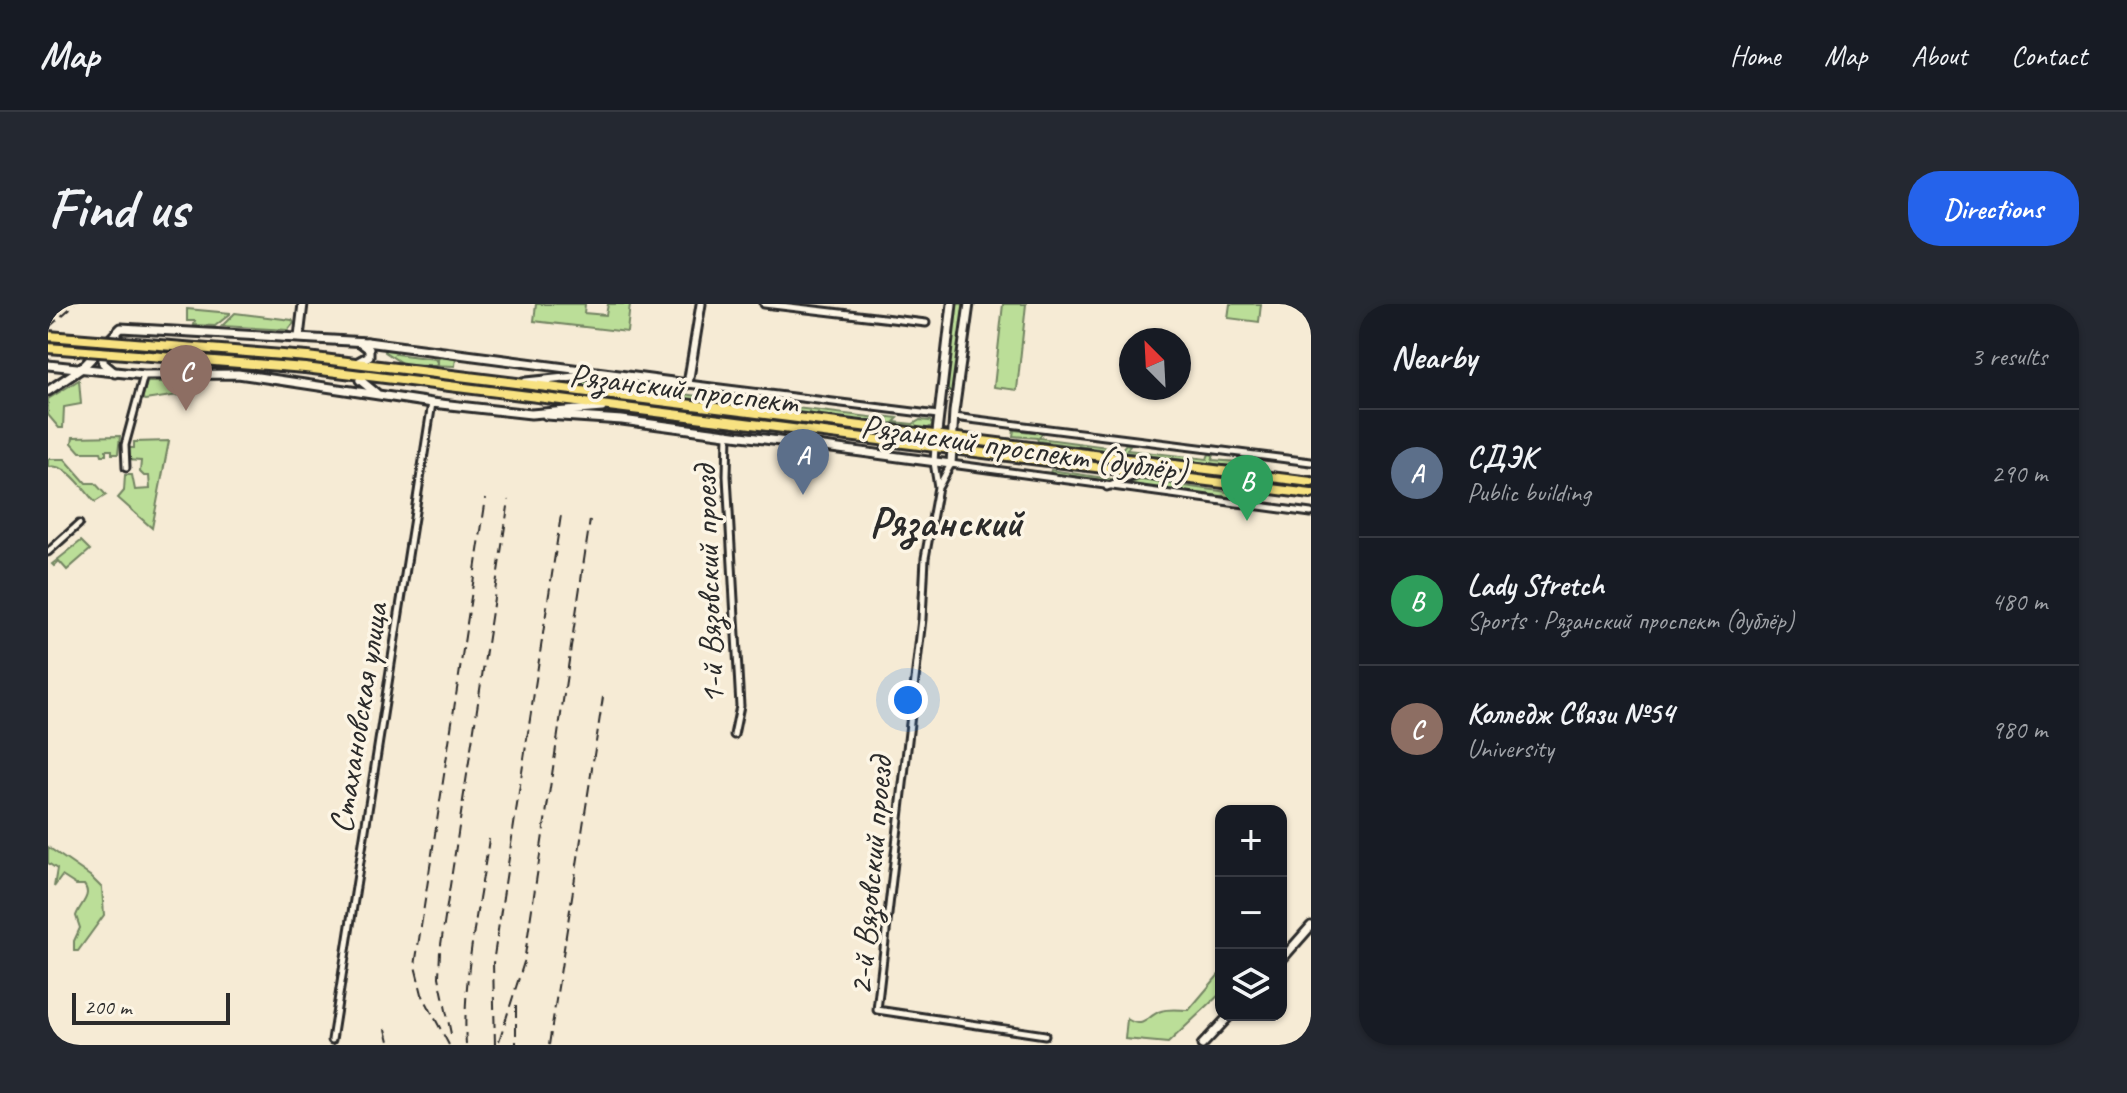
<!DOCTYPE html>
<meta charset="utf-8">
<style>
body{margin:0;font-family:Caveat,sans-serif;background:#242831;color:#f1f3f6}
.controls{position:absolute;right:24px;bottom:24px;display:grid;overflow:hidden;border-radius:16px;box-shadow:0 2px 6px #0004}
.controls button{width:72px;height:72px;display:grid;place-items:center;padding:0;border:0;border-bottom:2px solid #363941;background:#171b24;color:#f1f3f6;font:40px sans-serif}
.compass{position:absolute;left:1071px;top:24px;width:72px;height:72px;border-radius:50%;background:#171b24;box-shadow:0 2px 6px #0004;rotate:336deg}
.scale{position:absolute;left:24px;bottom:20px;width:158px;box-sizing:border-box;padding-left:8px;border:4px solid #2b2b2b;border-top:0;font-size:22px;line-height:28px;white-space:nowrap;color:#2b2b2b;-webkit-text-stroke:6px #fcf5e5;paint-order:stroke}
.you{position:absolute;left:860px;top:396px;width:28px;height:28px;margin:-20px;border:6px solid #fff;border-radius:50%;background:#1a73e8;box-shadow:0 0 0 12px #1a73e833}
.badge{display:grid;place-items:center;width:52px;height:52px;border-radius:50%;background:#2563eb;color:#fff;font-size:26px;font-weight:700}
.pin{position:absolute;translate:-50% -66px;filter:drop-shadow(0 2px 4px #0008)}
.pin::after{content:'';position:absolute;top:42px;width:28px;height:24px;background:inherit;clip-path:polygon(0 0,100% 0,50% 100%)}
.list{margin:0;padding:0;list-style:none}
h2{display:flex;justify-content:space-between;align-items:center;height:104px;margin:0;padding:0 32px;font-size:34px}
h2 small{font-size:26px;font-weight:400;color:#9ea1a6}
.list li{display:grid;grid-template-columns:52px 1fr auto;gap:24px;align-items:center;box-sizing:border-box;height:128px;padding:0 32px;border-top:2px solid #363941}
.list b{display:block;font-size:30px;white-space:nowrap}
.list p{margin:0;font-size:26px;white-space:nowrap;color:#9ea1a6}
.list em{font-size:26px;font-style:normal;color:#9ea1a6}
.icon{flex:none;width:44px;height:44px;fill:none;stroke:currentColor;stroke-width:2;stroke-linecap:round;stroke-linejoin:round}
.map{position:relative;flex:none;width:1263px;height:741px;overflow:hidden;border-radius:32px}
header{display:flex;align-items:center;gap:48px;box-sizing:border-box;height:112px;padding:0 40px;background:#171b24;border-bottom:2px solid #363941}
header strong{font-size:38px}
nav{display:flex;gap:44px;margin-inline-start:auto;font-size:28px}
.intro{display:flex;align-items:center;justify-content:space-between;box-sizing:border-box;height:192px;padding:0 48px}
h1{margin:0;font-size:56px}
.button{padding:20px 36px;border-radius:32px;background:#2563eb;color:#fff;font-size:28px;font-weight:700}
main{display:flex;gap:48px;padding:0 48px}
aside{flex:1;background:#171b24;border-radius:32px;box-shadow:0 2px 6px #0004}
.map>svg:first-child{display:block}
</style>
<header>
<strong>Map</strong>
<nav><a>Home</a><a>Map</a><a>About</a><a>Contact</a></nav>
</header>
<div class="intro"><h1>Find us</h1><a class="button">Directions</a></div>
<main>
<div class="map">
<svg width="1263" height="741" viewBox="0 0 1263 741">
<rect width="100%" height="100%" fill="#f6ebd5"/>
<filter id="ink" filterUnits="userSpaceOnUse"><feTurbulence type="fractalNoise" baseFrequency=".0125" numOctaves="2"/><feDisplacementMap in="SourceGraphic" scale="16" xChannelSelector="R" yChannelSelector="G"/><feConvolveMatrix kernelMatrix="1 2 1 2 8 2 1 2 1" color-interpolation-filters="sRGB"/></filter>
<g filter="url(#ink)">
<g fill="#bbde98" stroke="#738462" stroke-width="2">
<path d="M488,0H537L536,9L558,11L560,0H582L579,28L486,17Z"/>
<path d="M908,0H918L906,88L897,86Z"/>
<path d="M955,0H978L969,86L946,83Z"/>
<path d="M1182,0H1213L1211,18L1180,14Z"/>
<path d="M139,5L182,9V10L167,22L146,21L147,17H139Z"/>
<path d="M187,9L244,16L246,19L240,26L174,22Z"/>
<path d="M337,45L349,46L347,50L387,55L390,60V55L394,51L408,53L407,62L355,60L337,48Z"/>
<path d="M528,74L570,76L566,80L649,92L656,89L671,91L666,96L744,106L748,104L830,114L833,112L850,114L846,118L865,120L872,116L882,117L885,121L877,126L511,78Z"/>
<path d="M31,76L33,100L16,103L15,124H11L0,111V95Z"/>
<path d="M99,78H151V88L97,96L94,95Z"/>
<path d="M966,126L994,129L991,134L1074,145L1078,140L1082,141L1079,146L1159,155L1161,150L1166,151L1164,156L1190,158L1189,163L990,137L989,134L965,132Z"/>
<path d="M72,132L70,150H64V146H58V151H54L53,148H32L24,139L25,133Z"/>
<path d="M121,137L104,224L70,194L76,187L77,171H84L87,186L102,185L101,172H96L92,168L93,157L78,156V144H86V138Z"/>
<path d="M0,155H17L38,179H47L58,191L47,198C35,185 19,158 0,163Z"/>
<path d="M977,166L1002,169L1003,166L1070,176L1058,179L977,168Z"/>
<path d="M1092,176L1202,191L1201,197L1077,181Z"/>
<path d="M33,237L42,246L19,266L11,257L6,262L4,260Z"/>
<path d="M0,543L42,572L54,584L56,611L30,647H26V637L32,624L28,612C31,601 45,592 36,581H28L14,572L6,583L9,565L0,559Z"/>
<path d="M1173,668V689L1120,739L1077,735L1079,715C1097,726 1098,712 1113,707C1121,704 1133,706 1141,706Z"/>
</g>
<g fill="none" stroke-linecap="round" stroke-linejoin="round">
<g stroke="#2b2b2b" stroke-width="11">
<g id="minor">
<path d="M716,0L878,19"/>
<path d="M640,80L890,111"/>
<path d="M906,113L1263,158"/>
<path d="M680,129L679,172L692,402L686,431"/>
<path d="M887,143L886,158L890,183L877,254L874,315L829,706L997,731"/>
<path d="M78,164L77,141L96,71"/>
<path d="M891,182L903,160L1263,209"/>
<path d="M1059,183L1091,170"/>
<path d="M0,248L31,220"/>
<path d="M284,736L384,99"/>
</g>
</g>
<g stroke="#2b2b2b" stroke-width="13">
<g id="tertiary">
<path d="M251,33L255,0"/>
<path d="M319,38L640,80L653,0"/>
<path d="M478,78L546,71"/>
<path d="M498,111L574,116L903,160L906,108L921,0"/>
<path d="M888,137L904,0"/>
</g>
</g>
<g stroke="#2b2b2b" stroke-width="13">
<g id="secondary">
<path d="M55,47V59L67,69"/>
<path d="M310,58L321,52V45L312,38"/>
<path d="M0,61L96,71L190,70L384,99L483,110L554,104"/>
<path d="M312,76L328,89"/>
<path d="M0,87L34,64L73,24L319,38"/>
<path d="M1233,656L1263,622"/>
<path d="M1154,741L1182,711"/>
</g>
</g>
<g stroke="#2b2b2b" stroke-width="14">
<g id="primary">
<path d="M259,53L1263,178"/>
<path d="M257,64L1263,190"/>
</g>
</g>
<use href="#minor" stroke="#fcf5e5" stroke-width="5"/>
<use href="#tertiary" stroke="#fcf5e5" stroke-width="7"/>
<use href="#secondary" stroke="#fcf5e5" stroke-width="7"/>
<use href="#primary" stroke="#f8e281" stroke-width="8"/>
<g stroke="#2b2b2b" stroke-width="2" stroke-dasharray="12 6" stroke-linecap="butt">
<path d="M0,24L27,0"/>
<path d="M468,701V741"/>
<path d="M338,725L342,741"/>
<path d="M403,730L391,673L392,647L461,196"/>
<path d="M451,737L476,658L542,216"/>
<path d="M401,741L374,690L367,662L438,194"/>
<path d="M418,741C414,673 431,602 441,535"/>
<path d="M447,741L445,659L513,211"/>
<path d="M501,741L555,393"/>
</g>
<g stroke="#2b2b2b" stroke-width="14" stroke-linecap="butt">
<g id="primary-bridge">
<path d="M0,32L259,53"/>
<path d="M0,44L257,64"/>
</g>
</g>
<use href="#primary-bridge" stroke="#f8e281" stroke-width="8"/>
</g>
</g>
<g text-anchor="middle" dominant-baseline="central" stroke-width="7" stroke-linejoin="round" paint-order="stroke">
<g font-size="34" fill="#2b2b2b" stroke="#fcf5e5">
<text transform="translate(636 84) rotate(7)">Рязанский проспект</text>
<text transform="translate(976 144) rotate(8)">Рязанский проспект (дублёр)</text>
<text transform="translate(660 281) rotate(-92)">1-й Вязовский проезд</text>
<text transform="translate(310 414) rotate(-81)">Стахановская улица</text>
<text transform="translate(822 572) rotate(-85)">2-й Вязовский проезд</text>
</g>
<g font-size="42" font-weight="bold" fill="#2b2b2b" stroke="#fcf5e5">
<text x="898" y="218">Рязанский</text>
</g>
</g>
</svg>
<div class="controls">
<button>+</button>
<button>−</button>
<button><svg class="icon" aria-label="layers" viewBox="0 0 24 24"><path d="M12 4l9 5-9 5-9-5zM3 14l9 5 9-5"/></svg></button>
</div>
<svg class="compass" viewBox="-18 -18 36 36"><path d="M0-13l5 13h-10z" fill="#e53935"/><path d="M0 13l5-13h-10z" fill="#9ea1a6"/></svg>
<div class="scale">200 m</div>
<div class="you"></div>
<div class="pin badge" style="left:755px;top:191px;background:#5c6f8a">A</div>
<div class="pin badge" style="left:1199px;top:217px;background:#2e9e5b">B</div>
<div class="pin badge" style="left:138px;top:107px;background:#8d6e63">C</div>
</div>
<aside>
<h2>Nearby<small>3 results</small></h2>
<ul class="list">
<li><span class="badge" style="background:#5c6f8a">A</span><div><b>СДЭК</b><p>Public building</p></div><em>290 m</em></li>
<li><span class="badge" style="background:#2e9e5b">B</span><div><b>Lady Stretch</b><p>Sports · Рязанский проспект (дублёр)</p></div><em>480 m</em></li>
<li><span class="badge" style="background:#8d6e63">C</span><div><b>Колледж Связи №54</b><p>University</p></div><em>980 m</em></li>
</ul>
</aside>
</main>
